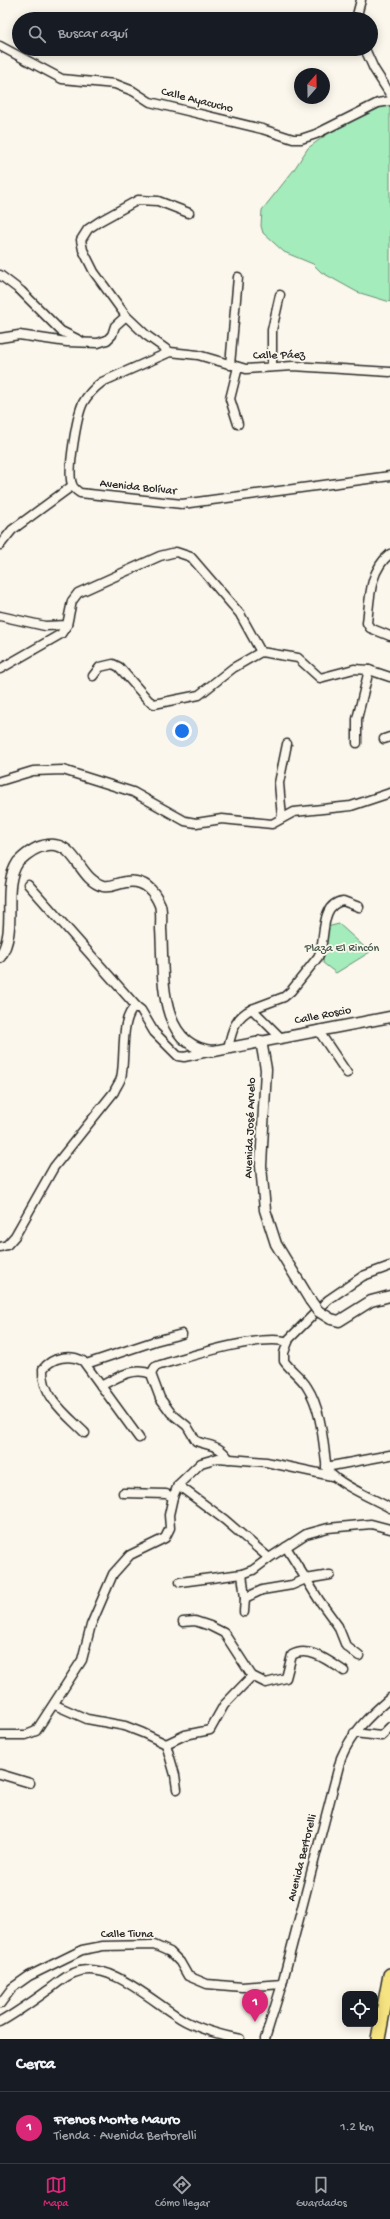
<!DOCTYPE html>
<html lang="es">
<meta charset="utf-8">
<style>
body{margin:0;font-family:"Gochi Hand",sans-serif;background:#20242c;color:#f1f3f6}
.controls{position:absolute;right:12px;bottom:12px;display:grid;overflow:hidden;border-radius:8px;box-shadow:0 2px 10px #0003}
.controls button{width:36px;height:36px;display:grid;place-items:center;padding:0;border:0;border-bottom:1px solid #363941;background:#171b24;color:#f1f3f6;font:20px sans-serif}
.compass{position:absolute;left:294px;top:68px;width:36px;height:36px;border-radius:50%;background:#171b24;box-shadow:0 2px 10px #0003;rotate:20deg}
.you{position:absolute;left:182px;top:731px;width:14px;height:14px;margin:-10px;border:3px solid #fff;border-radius:50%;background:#1a73e8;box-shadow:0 0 0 6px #1a73e833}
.badge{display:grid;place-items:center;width:26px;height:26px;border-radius:50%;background:#db2777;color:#fff;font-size:13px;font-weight:700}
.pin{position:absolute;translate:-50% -33px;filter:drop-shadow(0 1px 2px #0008)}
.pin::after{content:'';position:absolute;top:21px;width:14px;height:12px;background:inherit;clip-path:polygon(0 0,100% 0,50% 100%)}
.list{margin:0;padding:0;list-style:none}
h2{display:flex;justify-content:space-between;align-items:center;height:52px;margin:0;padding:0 16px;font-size:17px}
h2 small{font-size:13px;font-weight:400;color:#9ea1a6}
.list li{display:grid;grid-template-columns:26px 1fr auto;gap:12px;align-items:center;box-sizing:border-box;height:72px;padding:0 16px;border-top:1px solid #363941}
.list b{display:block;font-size:15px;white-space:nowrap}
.list p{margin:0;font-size:13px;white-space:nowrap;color:#9ea1a6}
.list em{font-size:13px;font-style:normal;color:#9ea1a6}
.icon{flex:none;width:22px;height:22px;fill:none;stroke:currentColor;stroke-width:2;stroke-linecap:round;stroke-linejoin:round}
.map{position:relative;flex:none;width:390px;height:2039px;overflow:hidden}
.search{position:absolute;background:#171b24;box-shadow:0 2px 10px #0003;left:12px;right:12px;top:12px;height:44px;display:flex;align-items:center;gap:10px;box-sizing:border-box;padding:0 14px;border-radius:22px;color:#9ea1a6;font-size:15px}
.sheet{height:124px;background:#171b24}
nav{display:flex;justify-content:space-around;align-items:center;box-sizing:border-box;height:56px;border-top:1px solid #363941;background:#171b24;font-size:11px;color:#9ea1a6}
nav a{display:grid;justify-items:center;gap:2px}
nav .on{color:#db2777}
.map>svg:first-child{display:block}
</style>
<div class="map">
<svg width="390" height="2039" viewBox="0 0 390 2039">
<rect width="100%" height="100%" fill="#fbf7ec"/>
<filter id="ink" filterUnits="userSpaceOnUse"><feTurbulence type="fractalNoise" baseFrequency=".025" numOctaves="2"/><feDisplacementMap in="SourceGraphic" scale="8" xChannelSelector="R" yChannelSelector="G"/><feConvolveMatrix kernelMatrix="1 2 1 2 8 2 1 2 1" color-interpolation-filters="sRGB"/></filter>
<g filter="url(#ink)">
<g fill="#a4ecbb" stroke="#688c73">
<path d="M388,104H390V302L357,292L321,272L313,264L284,252L263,233L261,226L262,210L293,171L308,148L344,122L353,120Z"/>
<path d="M339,924L370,952L336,973L323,963L327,927Z"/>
</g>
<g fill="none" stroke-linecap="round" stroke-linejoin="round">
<g stroke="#2b2b2b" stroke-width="11">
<g id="minor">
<path d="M356,19L361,0"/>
<path d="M0,46L62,79L115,84L133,91L150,102L262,129L293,139H301L316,134L378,103L390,101"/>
<path d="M365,49L374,69L390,94"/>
<path d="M189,213L158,201L138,200L100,221L88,229L81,240L83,250L94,272L126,316L146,335L170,352L198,355L246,369L293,366L390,372"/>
<path d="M0,275L21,291L61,331L81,341"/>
<path d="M0,338L19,335L67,342L98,343L107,340L112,335L115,326L126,316"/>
<path d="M170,352L102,382C94,388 88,394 83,403C77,415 67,472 72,484C73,488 77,491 80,493L182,504L390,476"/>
<path d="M230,365L238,277"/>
<path d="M272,366V330L280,295"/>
<path d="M238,367L230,399L238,424"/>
<path d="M0,545L12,530L72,486"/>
<path d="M390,554C369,571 370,598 367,623L370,628L390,636"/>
<path d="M0,616L45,626L67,625L72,601L78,593L160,556L176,552L191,557L240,614L261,652L298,658L320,678L354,669L369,670L390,677"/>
<path d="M0,669L61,634L67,625"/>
<path d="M93,676L100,667L113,664L119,667L148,700L154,704L199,695L233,668L261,652"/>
<path d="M384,739L390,737"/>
<path d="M357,743V719L369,670"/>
<path d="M0,781L33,771L63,770L133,792L185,821L196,823L222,819L272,824L294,812L351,806L390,793"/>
<path d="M282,818L279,783L287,744"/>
<path d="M28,884L136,1006"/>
<path d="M318,1030L347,1073"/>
<path d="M280,1037L252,1009L284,997L291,991L318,957C327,942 318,904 343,901L359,907"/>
<path d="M228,1048C232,1030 235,1017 252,1009"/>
<path d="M0,1247L7,1245L15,1236L54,1167L114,1092C116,1087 120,1082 121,1078C126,1058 119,1018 136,1006L141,1010L154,1032L178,1056L184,1057L213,1051"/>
<path d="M390,1266L363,1276L328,1300L289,1339L284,1353V1361C291,1371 301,1377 307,1387C322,1410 323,1443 327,1470C340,1485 372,1498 390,1508"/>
<path d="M86,1364L155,1341L182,1334"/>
<path d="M151,1374L155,1367L160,1365C188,1357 262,1333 288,1342"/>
<path d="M101,1386C116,1378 134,1366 151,1374L160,1398L171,1413L187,1426L196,1441C212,1447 218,1444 229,1459"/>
<path d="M85,1433C68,1416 41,1396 43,1369C52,1357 70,1354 83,1361L139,1438"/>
<path d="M326,1467L390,1455"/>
<path d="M178,1485L225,1520L269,1558"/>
<path d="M123,1493L166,1494L173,1497"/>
<path d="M286,1547L319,1600L338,1626L346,1646L359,1656"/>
<path d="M242,1574L245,1598L244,1612"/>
<path d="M180,1582L242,1574L253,1570L269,1558L306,1534L328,1528L371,1524L390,1529"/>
<path d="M245,1598L262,1590L292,1585L306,1579L330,1575"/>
<path d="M183,1622L195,1621L210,1626L224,1633L252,1676L266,1683L286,1678L292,1655C309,1645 330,1662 344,1671"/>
<path d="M55,1705L87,1719L125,1726L143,1733L166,1744L175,1775L177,1789"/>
<path d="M354,1733L381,1736L390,1727"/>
<path d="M0,1735H26L36,1731L82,1660L91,1625L113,1574L130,1555L165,1538L170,1528L169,1515L173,1497L178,1485L201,1463L218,1458L266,1462L332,1476"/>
<path d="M166,1744L185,1735L210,1730L224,1705L252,1676"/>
<path d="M0,1774L30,1783"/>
<path d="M0,2004L12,1988L29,1976L82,1950L103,1946L154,1945L170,1952L180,1962L188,1976L207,1984L242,1987L282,1984"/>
<path d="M0,2022C18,2012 34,2000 51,1988C58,1983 65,1976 74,1973C110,1958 154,2004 185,2021C202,2030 221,2035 240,2039"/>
<path d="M265,2039L282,1984L341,1758C352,1732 369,1716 390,1698"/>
</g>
</g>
<g stroke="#2b2b2b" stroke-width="13">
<g id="tertiary">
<path d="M0,957C19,928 0,889 18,862C26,854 37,846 48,845C77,842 78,879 103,886C112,888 117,883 126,882C143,879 154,890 160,905C162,912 161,922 161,929C164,970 156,1048 214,1051L390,1017"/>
<path d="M261,1041L266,1069L261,1166L265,1210L276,1244L310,1300"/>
<path d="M331,1319L339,1321L371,1301L390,1296"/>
</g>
</g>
<g stroke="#2b2b2b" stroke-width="16">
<path id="primary" d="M378,2039L390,1975"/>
</g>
<use href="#minor" stroke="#fbf7ec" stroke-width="8"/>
<use href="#tertiary" stroke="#fbf7ec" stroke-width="10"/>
<use href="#primary" stroke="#f6e381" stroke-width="13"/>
<g stroke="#2b2b2b" stroke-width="13" stroke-linecap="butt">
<path id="tertiary-bridge" d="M310,1300L318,1311L331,1319"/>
</g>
<use href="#tertiary-bridge" stroke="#fbf7ec" stroke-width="10"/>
</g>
</g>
<g text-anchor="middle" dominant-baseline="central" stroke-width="3.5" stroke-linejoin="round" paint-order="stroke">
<g font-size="12" fill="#2b2b2b" stroke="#fbf7ec">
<text transform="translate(197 101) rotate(14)">Calle Ayacucho</text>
<text transform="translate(279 356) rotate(-1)">Calle Páez</text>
<text transform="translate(138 488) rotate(6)">Avenida Bolívar</text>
<text transform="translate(323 1016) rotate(-11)">Calle Roscio</text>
<text transform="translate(251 1128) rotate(-88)">Avenida José Arvelo</text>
<text transform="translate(303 1858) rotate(-76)">Avenida Bertorelli</text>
<text x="127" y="1935">Calle Tiuna</text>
</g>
<g font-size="12" fill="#495b4f" stroke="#fbf7ec">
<text x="342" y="949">Plaza El Rincón</text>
</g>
</g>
</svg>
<div class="controls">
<button><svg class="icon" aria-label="locate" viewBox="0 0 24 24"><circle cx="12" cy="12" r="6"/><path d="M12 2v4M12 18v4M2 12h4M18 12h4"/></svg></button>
</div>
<svg class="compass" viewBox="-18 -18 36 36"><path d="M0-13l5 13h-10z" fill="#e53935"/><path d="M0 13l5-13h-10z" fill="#9ea1a6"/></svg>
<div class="you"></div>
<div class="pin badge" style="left:255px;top:2022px">1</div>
<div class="search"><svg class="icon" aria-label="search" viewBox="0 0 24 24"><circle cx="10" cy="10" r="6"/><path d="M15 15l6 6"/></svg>Buscar aquí</div>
</div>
<section class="sheet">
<h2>Cerca<small></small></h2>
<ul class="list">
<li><span class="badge">1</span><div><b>Frenos Monte Mauro</b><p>Tienda · Avenida Bertorelli</p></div><em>1.2 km</em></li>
</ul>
</section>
<nav>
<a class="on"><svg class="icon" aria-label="map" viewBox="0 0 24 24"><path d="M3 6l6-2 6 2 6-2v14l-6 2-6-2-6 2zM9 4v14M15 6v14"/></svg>Mapa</a>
<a><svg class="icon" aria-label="directions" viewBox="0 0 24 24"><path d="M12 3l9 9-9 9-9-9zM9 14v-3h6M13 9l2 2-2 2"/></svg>Cómo llegar</a>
<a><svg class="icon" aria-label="saved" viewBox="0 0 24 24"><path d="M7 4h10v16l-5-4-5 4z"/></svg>Guardados</a>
</nav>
